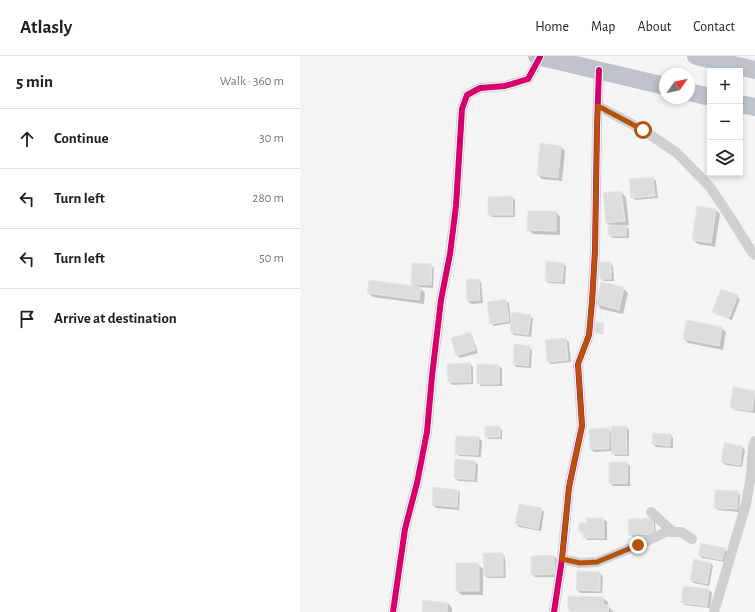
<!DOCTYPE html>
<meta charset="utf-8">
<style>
body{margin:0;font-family:"Alegreya Sans",sans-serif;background:#f6f6f6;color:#202124}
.controls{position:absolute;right:12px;top:12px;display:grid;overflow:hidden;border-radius:0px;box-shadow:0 2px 6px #0003}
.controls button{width:36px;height:36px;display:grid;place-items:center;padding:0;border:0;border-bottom:1px solid #e0e0e0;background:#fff;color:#202124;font:20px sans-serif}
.compass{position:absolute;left:359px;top:12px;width:36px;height:36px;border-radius:50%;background:#fff;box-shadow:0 2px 6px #0003;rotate:56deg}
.stop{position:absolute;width:12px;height:12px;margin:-9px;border:3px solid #b45309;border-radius:50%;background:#fff}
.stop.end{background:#b45309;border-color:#fff;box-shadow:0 1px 4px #0008}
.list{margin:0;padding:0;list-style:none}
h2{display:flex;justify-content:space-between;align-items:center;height:52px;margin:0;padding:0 16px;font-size:17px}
h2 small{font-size:13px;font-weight:400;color:#757577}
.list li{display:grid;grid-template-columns:26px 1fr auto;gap:12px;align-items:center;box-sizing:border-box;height:60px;padding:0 16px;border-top:1px solid #e0e0e0}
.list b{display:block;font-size:15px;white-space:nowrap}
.list em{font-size:13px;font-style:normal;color:#757577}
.icon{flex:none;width:22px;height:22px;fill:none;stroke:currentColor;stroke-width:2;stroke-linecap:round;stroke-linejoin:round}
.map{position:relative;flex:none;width:455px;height:556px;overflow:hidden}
header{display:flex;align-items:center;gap:24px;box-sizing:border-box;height:56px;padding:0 20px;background:#fff;border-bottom:1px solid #e0e0e0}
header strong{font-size:19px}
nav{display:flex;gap:22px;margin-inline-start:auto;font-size:14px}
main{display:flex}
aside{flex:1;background:#fff}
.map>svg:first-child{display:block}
</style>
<header>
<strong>Atlasly</strong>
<nav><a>Home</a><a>Map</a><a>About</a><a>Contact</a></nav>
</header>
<main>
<aside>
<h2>5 min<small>Walk · 360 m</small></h2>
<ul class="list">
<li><svg class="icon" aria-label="ahead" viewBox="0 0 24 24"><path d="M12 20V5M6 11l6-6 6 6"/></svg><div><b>Continue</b></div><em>30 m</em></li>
<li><svg class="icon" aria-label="left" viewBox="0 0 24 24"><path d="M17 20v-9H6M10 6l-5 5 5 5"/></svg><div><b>Turn left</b></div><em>280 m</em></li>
<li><svg class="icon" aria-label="left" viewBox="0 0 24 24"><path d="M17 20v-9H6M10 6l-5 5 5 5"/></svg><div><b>Turn left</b></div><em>50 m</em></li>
<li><svg class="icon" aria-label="arrive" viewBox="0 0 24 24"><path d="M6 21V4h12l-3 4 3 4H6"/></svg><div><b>Arrive at destination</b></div></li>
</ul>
</aside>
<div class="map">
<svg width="455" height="556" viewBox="0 0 455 556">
<rect width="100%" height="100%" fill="#f4f4f4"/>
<g fill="#0003">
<path d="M261,91L265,95L262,125L242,123L238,119Z"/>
<path d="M353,122L356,125L358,142L335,144L332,141Z"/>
<path d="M321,136L326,141L329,169L325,170L329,173V182H312L309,179V169L307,167Z"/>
<path d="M212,141L215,144V161H192L189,159Z"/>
<path d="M416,154L420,158L415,191L398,188L393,184Z"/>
<path d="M256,156L260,161V179L233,178L228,174Z"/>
<path d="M310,207L313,210L314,225H304L301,223Z"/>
<path d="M263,208L266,210L265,228L248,227L246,224Z"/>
<path d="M131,209L134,212L133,232L119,231L125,237L124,248L73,241L68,237L116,232L112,228Z"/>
<path d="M178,224L181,226L183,247L171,248L168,245Z"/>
<path d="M323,232L328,237L323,258L301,253L297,248Z"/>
<path d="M437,240L440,243L432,264L416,258L413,255Z"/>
<path d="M206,245L209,247L211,266L230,260L233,263L231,281L214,279L211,276L212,267L194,270L191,267Z"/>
<path d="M387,265L422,272L426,276L423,294L388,287L384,283Z"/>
<path d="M303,268L304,269L303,278L297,277L296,276Z"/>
<path d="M170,277L172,280L178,297L160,302L157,299Z"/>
<path d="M266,283L269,286L271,306L251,308L248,305Z"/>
<path d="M229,291L232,294L231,312L216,311L214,308Z"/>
<path d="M170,308L173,311V328L152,329L149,326Z"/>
<path d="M199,310L202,312V330H181L178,327Z"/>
<path d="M455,336V357L434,354L431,351Z"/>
<path d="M199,371L202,374V383H189L186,380Z"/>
<path d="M326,371L329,374V400H315L313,397L312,395L294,396L291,393L308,373L312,377Z"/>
<path d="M371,379L373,382V392L356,391L353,388Z"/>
<path d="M179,382L182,385L181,401L159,400L156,397Z"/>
<path d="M442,391L445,394L442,411L425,409L422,406Z"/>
<path d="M156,404L175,406L178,409L177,426L158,425L155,422Z"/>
<path d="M327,407L330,410V430H313L310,427Z"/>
<path d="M158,434L160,437L159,454L136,452L133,449Z"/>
<path d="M437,436L440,439L439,456L418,454L415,452Z"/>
<path d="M241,453L244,456L241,475L219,471L216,468Z"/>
<path d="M304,463L307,466V484H287L284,481V477H283L280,475L288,468Z"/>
<path d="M352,463L355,466L356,480L333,481L330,478Z"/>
<path d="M424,493L427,496L425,506L402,502L399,499Z"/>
<path d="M202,498L205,501L206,522H188L185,520Z"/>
<path d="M254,500L257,503V521H235L232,518Z"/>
<path d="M411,507L413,510L409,530L394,527L391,524Z"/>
<path d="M178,508L183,513V539H162L157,535Z"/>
<path d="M278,516L300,517L303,520L302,537H280L277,534Z"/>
<path d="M409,534L412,537L410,552L385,549L382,546Z"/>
<path d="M303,542L308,546V550L313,555V556H271L269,554Z"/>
<path d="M148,547L152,552V556H123Z"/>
</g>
<g fill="#ddddde" stroke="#e5e6e7">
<path d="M240,87L261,90L258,122L237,119Z"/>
<path d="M353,121L355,140L331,142L329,123Z"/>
<path d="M321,135L325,165L306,167L303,137Z"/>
<path d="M212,140L213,159H188V141Z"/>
<path d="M397,150L416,153L411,187L392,184Z"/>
<path d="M228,155H256V175L227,174Z"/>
<path d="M308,169L326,170V180H308Z"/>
<path d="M246,205L264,207L262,226L245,225Z"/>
<path d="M299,206H311V223H300Z"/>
<path d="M112,207L132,208L131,229L111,228Z"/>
<path d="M166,223H179L180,244L167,245Z"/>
<path d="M69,224L121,231L119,244L67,237Z"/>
<path d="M301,226L324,231L319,254L296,248Z"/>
<path d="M421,233L438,239L429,262L412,256Z"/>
<path d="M206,243L209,265L190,268L187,246Z"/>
<path d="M212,256L231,259L228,279L210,276Z"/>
<path d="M386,264L422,271L419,290L383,283Z"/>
<path d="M296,266L304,267L302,277L295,276Z"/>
<path d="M170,276L175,294L156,300L151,282Z"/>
<path d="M266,282L268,304L247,306L245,284Z"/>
<path d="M214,288L230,290L228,310L213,308Z"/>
<path d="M170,307L171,326H148L147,308Z"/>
<path d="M177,308L199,309V328H177Z"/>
<path d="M433,331L455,335L452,355L430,352Z"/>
<rect x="185" y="370" width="15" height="11"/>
<path d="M311,370H326L327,398H312Z"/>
<path d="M309,372V393H290L289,373Z"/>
<path d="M353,377L371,378L370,390L352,388Z"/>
<path d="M156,380L179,381L178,399L155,398Z"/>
<path d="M424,387L442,390L440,409L421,406Z"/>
<path d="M155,403L175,405L174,424L154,422Z"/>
<path d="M309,406H328L327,428L309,427Z"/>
<path d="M133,431L158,434L157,451L132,449Z"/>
<path d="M415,434L438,435L437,453L414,452Z"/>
<path d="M219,448L242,452L238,473L215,468Z"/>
<path d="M286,462H304V482H283V475H279V467H287Z"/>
<path d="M353,462L354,478L329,479L328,463Z"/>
<path d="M401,487L425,492L422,504L398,499Z"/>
<path d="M183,497H203V520H184Z"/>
<path d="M254,499L255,518L231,519V500Z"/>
<path d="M394,503L411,507L407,528L390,524Z"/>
<rect x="156" y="507" width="23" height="28"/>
<path d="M277,515L300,516V535L276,534Z"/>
<path d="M383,530L409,533L407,550L381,547Z"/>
<path d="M268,540L304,541L303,549H309L308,556H272V554H268Z"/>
<path d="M123,544L148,547L147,556H122Z"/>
</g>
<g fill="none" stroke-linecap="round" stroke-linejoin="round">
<g stroke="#ced0d2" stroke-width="10">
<path d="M298,50L343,74L377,97L410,131L430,161L452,196L455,199"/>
<path d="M351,456L373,476"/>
<path d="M262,503L280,507L297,506L338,489L366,476H381L392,483"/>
<path d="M93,556L105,473L117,427L127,376L132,320L141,244L150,198L156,150L162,53L167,39L180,32L205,30L228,23L240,1"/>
<path d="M254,556L262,503L269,431L282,370L278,308L289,279L292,246L295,195L297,70L299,14"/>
<path d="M414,556L446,448L451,419L453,390L455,385"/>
</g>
<g stroke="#bec4c9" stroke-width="18">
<path d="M237,0L365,30"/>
<path d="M396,0L455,14"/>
<path d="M389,36L410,41"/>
<path d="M440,48L455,51"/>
</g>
<g stroke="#fff" stroke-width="8">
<g id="cycleway">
<path d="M93,556L105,473L117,427L127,376L132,320L141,244L150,198L156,150L162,53L167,39L180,32L205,30L228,23L240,1"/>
<path d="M254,556L262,503L269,431L282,370L278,308L289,279L292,246L295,195L297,70L299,14"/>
</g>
</g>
<use href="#cycleway" stroke="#d6006c" stroke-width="6"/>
</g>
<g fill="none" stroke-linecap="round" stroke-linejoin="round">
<path stroke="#b45309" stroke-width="5" d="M338,489L297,506L280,507L262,503L269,431L282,370L278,308L289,279L292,246L295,195L297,70L298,50L343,74"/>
</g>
</svg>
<div class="controls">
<button>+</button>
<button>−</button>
<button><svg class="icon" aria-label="layers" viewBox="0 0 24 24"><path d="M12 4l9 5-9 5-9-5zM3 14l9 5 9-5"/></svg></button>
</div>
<svg class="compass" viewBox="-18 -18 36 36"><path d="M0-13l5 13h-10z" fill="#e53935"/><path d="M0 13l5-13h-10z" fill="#757577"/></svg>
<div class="stop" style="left:343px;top:74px"></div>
<div class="stop end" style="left:338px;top:489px"></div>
</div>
</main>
